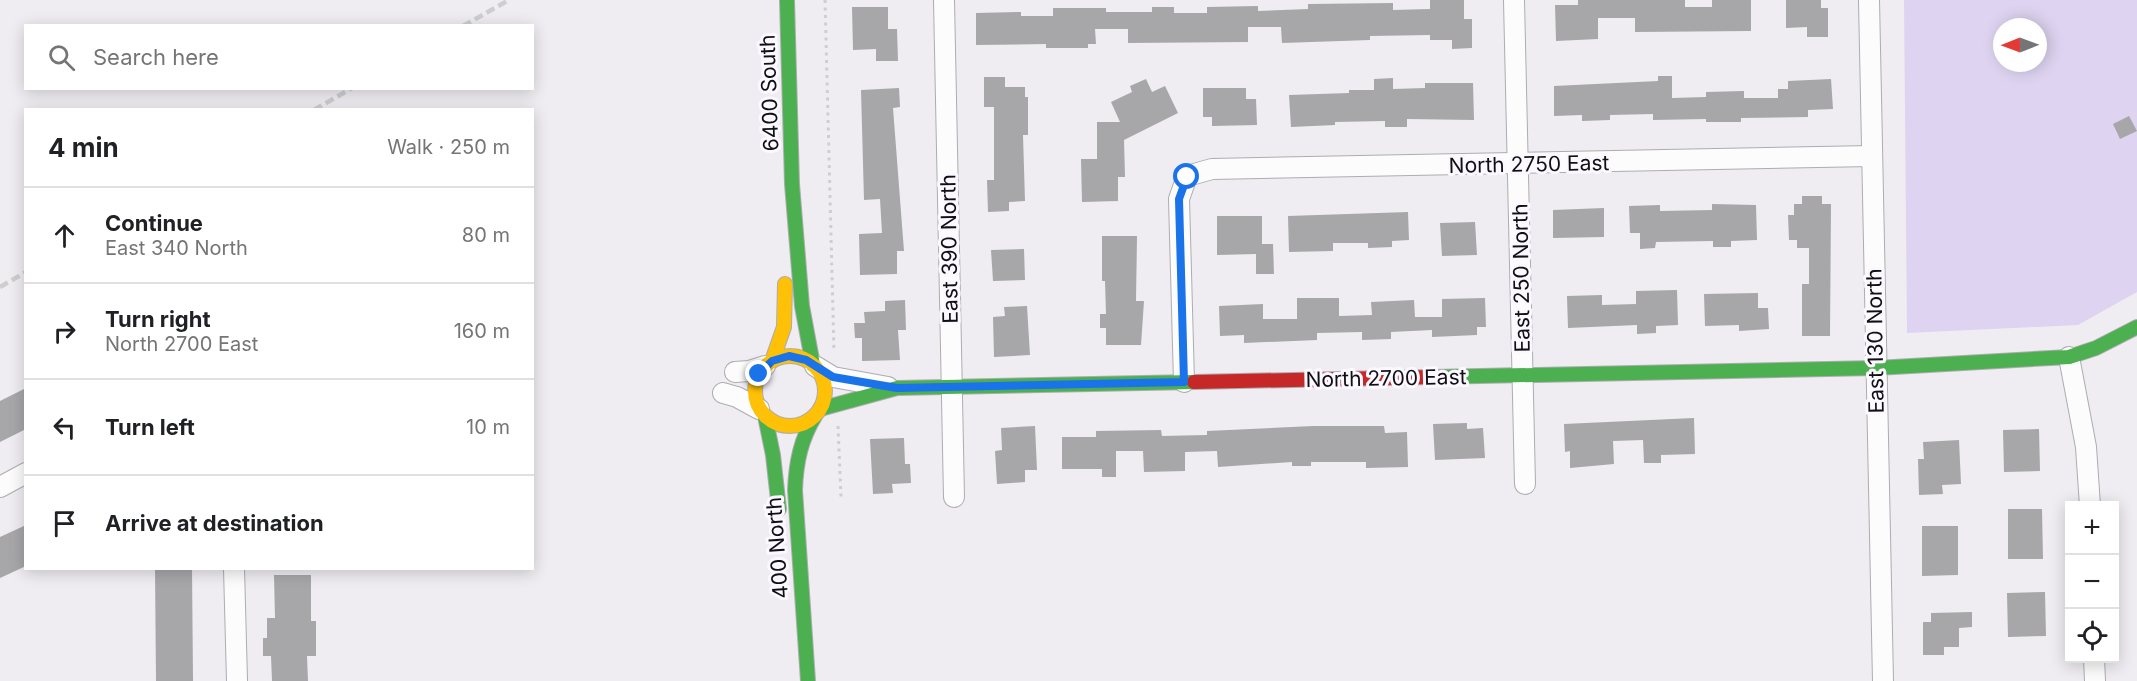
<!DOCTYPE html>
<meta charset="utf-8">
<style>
body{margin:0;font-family:Inter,sans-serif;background:#f2f2f2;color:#202124}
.controls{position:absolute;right:18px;bottom:18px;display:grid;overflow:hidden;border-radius:0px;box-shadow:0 3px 15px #0003}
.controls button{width:54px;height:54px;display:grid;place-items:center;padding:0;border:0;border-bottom:2px solid #e0e0e0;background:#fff;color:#202124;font:30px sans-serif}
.compass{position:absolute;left:1993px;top:18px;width:54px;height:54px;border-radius:50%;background:#fff;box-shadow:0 3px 15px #0003;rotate:269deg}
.stop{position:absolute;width:18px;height:18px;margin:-14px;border:4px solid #1a73e8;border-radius:50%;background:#fff}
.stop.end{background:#1a73e8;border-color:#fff;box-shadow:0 2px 6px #0008}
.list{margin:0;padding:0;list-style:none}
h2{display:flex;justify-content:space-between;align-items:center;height:78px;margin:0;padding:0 24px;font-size:26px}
h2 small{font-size:20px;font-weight:400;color:#757577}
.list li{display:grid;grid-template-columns:39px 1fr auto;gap:18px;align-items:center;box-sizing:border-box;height:96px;padding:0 24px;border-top:2px solid #e0e0e0}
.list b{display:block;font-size:22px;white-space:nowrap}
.list p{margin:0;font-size:20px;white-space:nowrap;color:#757577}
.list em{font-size:20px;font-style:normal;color:#757577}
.icon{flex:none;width:33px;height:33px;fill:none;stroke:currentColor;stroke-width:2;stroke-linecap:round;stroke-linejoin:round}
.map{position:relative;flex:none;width:2137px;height:681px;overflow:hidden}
.search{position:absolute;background:#fff;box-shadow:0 3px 15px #0003;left:24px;top:24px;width:510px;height:66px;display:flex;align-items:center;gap:15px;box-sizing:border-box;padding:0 21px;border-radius:0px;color:#757577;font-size:22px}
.panel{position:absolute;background:#fff;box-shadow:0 3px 15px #0003;left:24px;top:108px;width:510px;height:462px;border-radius:0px}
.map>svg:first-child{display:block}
</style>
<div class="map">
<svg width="2137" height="681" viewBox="0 0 2137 681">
<rect width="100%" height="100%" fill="#efedf2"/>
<path fill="#ded4f1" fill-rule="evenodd" d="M1904,0H2137V292L2078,325L1907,333ZM2002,27H2038V63H2002Z"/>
<g fill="#a7a6a9">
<path d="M1430,0H1464V19H1472V48L1452,49V40H1430V35L1370,36V40L1282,43L1281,27H1248V42L1128,43V29H1095L1096,44H1088V48H1046V44L976,45V13L1021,12V16H1053V8H1106V12H1152V7H1174V13H1207V7L1258,6V11L1308,9V4L1393,3V10L1430,9Z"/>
<path d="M1578,0H1685V7H1712V0H1751V31L1635,32V18H1598V39L1556,41L1555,5H1578Z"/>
<path d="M1786,0H1821V8H1828V37H1807V27L1786,28Z"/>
<path d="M852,7H888V29H897L898,61H876V49L853,50Z"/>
<path d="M1658,76H1672V98L1706,97V92L1744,91V98H1778V89H1788V81L1831,79L1833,109L1808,110V117L1741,118V122H1706V119L1653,120V114L1610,115V120L1582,121V115L1554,116V86L1658,81Z"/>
<path d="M984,77H1005V87H1025V97H1028V135H1023L1025,201L1009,202V211L988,212L987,180H994V107H984Z"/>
<path d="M1393,78V89L1425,88V83H1473L1474,120L1407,119V127H1385V121L1335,122V125L1291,127L1289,95L1349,93V90H1374V79Z"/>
<path d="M1146,79L1152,92L1165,86L1178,113L1124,140L1125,177H1118V201L1082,202L1081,159H1097V122H1120L1111,102L1132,92L1130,86Z"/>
<path d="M899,88L900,107L893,108L904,251H897V274L860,275L859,234L882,233L880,199L864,200L861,90Z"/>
<path d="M1203,88H1246V99H1256L1257,125L1212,126V117H1203Z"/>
<path d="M2129,116L2137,131L2120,139L2113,124Z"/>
<path d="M1802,196H1822V204H1831L1830,336H1802V284H1809V248H1797V240H1789L1788,215H1794V204H1802Z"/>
<path d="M1712,204L1756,205L1757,240L1731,241V247H1713V241L1656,242L1655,248L1640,249V233H1630L1629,206L1660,205V211L1712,210Z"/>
<path d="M1604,208V237L1553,238V210Z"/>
<path d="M1408,212L1409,240L1392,241V247L1368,248V243H1333V251L1289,252L1288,216Z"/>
<path d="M1217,216H1262V244H1273L1274,274H1256V254L1217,255Z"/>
<path d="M1475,222L1477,255L1442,256L1440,223Z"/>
<path d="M1102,236H1137L1136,301H1144L1141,345H1106V328H1100V314H1106L1105,281H1102Z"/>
<path d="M1024,249L1025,280L993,281L991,250Z"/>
<path d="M1677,290L1678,325L1656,326V333L1637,334V325L1568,328L1567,296L1602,295V305L1636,304V291Z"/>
<path d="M1758,293V308H1768L1769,329L1739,331V325L1705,326L1704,294Z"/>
<path d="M1297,298H1339V316L1372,315L1371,302L1414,300L1415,317H1442V299L1485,298L1486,327H1477V335L1432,337V330L1391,332V339L1362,340V332L1317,333V340L1244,343V335L1220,336L1219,306L1263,304V319H1297Z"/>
<path d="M905,300L906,330H898L900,360L862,361V338H855L854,323H865L864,312L885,311V301Z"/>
<path d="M1027,306L1030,355L994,357L993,317L1005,316L1004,307Z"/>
<path d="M26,388V429L0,442V401Z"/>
<path d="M1694,418L1695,454L1661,455V463H1644L1643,440L1613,441L1614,464L1570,468V451L1565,452L1564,424Z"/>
<path d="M1467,423V429L1483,428L1485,458L1435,460L1433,424Z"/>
<path d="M1035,426L1037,470H1025V482L997,484L995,451L1002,450L1001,428Z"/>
<path d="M1313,426H1384L1385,433L1407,432L1408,467L1366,468V462H1311V466H1292V462L1218,467L1217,451L1185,452V471L1144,472L1143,451H1116V477H1102V469H1062V437H1096V431L1161,430L1162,436L1207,435V431Z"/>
<path d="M2039,429L2040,471L2004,472L2003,430Z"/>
<path d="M904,438L905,464H910L911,483L892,484L893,493L873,494L870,439Z"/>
<path d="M1959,440L1961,484L1942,485L1943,494L1919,495L1918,459H1924L1923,442Z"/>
<path d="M2008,509H2042L2043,559H2008Z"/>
<path d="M26,525V566L0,578V537Z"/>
<path d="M1922,526H1958V575L1922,576Z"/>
<path d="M155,568H192L193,681H156Z"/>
<path d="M274,575H311V621H316V656H307L308,681H272L271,656H263V638H267V618H275Z"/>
<path d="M2045,592L2046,636L2008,637L2007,593Z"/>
<path d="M1972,612V627L1959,628V647H1944V655H1923V622H1931V613Z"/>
</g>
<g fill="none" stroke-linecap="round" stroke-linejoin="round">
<g stroke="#adacaf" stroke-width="22">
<g id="street">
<path d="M944,0L954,497"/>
<path d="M1514,0L1525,484"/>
<path d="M1869,0L1883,681"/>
<path d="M2069,357L2086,447L2090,506"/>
<path d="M815,366L833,377L888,387"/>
<path d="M735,372L749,371L765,366"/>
<path d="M1184,382L1179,199L1187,176L1212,169L1872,156"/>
<path d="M723,393L737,397L759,409"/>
<path d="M0,487L26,473"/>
<path d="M234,568L237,681"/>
<path d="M2094,658L2095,681"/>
</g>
</g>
<g stroke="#adacaf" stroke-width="16">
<g id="fast">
<path d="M787,0L792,184L802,306L813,365"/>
<path d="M1432,377L1876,368L2069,357L2096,348L2137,327"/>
<path d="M820,409L897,388L1194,382"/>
<path d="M765,416L773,455L779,509"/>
<path d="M808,681L795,490C796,462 801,439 815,416"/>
</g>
</g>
<g stroke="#adacaf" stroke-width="16">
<g id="slow">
<circle cx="790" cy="391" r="35"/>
<path d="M772,361L784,327L785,284"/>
</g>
</g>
<g stroke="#adacaf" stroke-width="16">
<path id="jam" d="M1194,382L1432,377"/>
</g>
<g stroke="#cececf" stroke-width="3" stroke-dasharray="3 4.5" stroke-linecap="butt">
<path d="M825,0L834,352"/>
<path d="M838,426L841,498"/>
</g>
<use href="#street" stroke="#fdfcfd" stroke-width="20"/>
<use href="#fast" stroke="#4caf50" stroke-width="14"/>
<use href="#slow" stroke="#ffc107" stroke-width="14"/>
<use href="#jam" stroke="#c62828" stroke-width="14"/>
<g stroke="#cecece" stroke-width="4.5" stroke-dasharray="9 4.5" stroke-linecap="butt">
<path d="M463,26L509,0"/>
<path d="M314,110L352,88"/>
<path d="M0,287L26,272"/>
</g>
</g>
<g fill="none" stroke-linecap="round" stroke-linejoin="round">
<path stroke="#1a73e8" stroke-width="8" d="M759,374L772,361L789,356L806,360L833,377L897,388L1184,382L1179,199L1187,177"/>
</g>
<g text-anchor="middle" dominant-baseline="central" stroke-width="6" stroke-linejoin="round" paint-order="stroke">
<g font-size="21" fill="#100f12" stroke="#fbf9ff">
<text transform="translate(769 93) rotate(-92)">6400 South</text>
<text transform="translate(1529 164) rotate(-1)">North 2750 East</text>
<text transform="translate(949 249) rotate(-91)">East 390 North</text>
<text transform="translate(1521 278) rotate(-91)">East 250 North</text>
<text transform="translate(1875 341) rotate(-91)">East 130 North</text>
<text transform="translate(1386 378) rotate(-1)">North 2700 East</text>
<text transform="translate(777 548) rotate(-94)">400 North</text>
</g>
</g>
</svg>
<div class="controls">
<button>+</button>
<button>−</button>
<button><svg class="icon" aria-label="locate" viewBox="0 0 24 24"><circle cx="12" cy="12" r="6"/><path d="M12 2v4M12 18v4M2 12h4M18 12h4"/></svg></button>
</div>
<svg class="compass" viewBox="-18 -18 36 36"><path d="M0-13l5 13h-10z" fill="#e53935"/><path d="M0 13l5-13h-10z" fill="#757577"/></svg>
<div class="stop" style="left:1187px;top:177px"></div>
<div class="stop end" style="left:759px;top:374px"></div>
<div class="search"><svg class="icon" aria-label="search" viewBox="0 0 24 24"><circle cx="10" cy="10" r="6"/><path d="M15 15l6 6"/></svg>Search here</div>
<section class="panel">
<h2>4 min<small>Walk · 250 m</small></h2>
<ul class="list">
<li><svg class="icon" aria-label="ahead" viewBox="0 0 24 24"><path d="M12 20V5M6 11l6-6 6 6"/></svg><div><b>Continue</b><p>East 340 North</p></div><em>80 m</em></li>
<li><svg class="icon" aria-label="right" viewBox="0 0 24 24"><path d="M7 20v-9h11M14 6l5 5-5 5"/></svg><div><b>Turn right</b><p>North 2700 East</p></div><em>160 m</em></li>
<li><svg class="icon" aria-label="left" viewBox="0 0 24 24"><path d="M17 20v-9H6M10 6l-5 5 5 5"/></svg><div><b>Turn left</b></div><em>10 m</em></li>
<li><svg class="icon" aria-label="arrive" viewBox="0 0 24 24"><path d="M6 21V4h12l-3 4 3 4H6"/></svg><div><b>Arrive at destination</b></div></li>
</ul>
</section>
</div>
